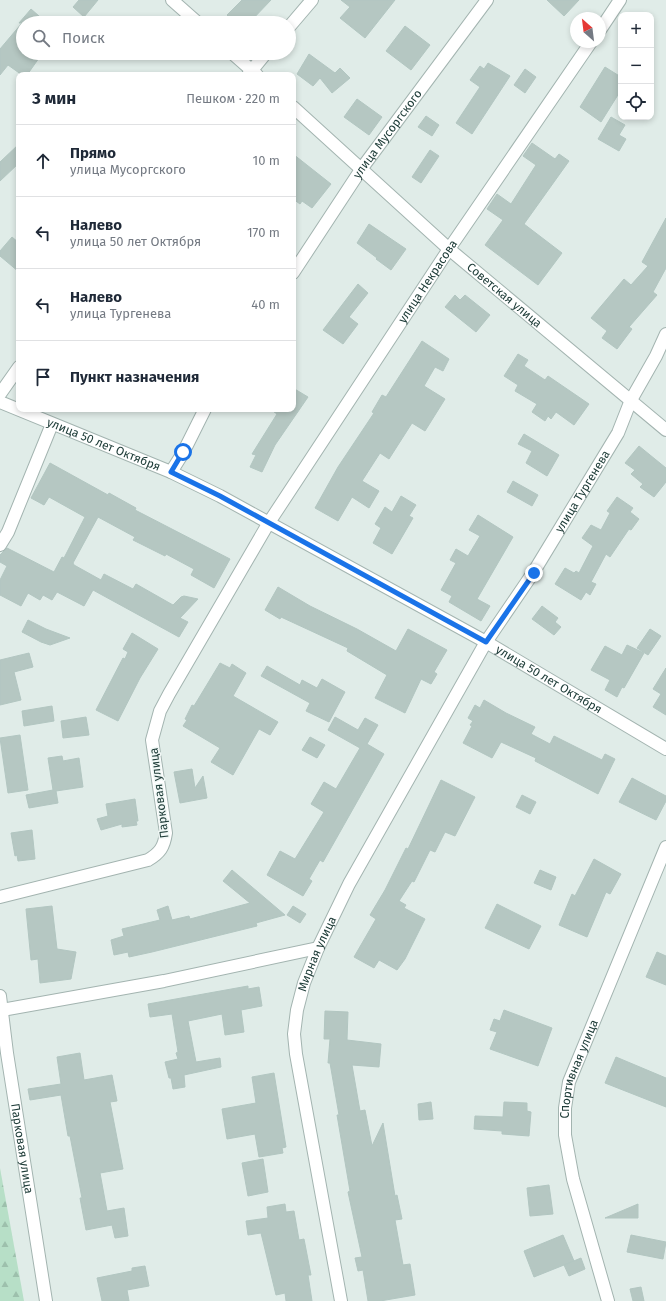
<!DOCTYPE html>
<html lang="ru">
<meta charset="utf-8">
<style>
body{margin:0;font-family:"Fira Sans",sans-serif;background:#f2f2f3;color:#1f2937}
.controls{position:absolute;right:12px;top:12px;display:grid;overflow:hidden;border-radius:8px;box-shadow:0 2px 6px #0003}
.controls button{width:36px;height:36px;display:grid;place-items:center;padding:0;border:0;border-bottom:1px solid #e0e1e3;background:#fff;color:#1f2937;font:20px sans-serif}
.compass{position:absolute;left:570px;top:12px;width:36px;height:36px;border-radius:50%;background:#fff;box-shadow:0 2px 6px #0003;rotate:332deg}
.stop{position:absolute;width:12px;height:12px;margin:-9px;border:3px solid #1a73e8;border-radius:50%;background:#fff}
.stop.end{background:#1a73e8;border-color:#fff;box-shadow:0 1px 4px #0008}
.list{margin:0;padding:0;list-style:none}
h2{display:flex;justify-content:space-between;align-items:center;height:52px;margin:0;padding:0 16px;font-size:17px}
h2 small{font-size:13px;font-weight:400;color:#747a83}
.list li{display:grid;grid-template-columns:26px 1fr auto;gap:12px;align-items:center;box-sizing:border-box;height:72px;padding:0 16px;border-top:1px solid #e0e1e3}
.list b{display:block;font-size:15px;white-space:nowrap}
.list p{margin:0;font-size:13px;white-space:nowrap;color:#747a83}
.list em{font-size:13px;font-style:normal;color:#747a83}
.icon{flex:none;width:22px;height:22px;fill:none;stroke:currentColor;stroke-width:2;stroke-linecap:round;stroke-linejoin:round}
.map{position:relative;flex:none;width:666px;height:1301px;overflow:hidden}
.search{position:absolute;background:#fff;box-shadow:0 2px 6px #0003;left:16px;top:16px;width:280px;height:44px;display:flex;align-items:center;gap:10px;box-sizing:border-box;padding:0 14px;border-radius:22px;color:#747a83;font-size:15px}
.panel{position:absolute;background:#fff;box-shadow:0 2px 6px #0003;left:16px;top:72px;width:280px;height:340px;border-radius:8px}
.map>svg:first-child{display:block}
</style>
<div class="map">
<svg width="666" height="1301" viewBox="0 0 666 1301">
<defs>
<pattern id="forest-firs" width="22" height="20" patternUnits="userSpaceOnUse"><rect width="22" height="20" fill="#b7dfc7"/><path d="M5 1l3.5 6h-7zM16 11l3.5 6h-7z" fill="#9dc0ac"/></pattern>
</defs>
<rect width="100%" height="100%" fill="#e0ece8"/>
<path fill="url(#forest-firs)" d="M0,1168L24,1301H0Z"/>
<g fill="#b5c7c2" stroke="#b2c6c1">
<path d="M79,0H98L84,17L73,7Z"/>
<path d="M242,0H271L249,23H235L227,15Z"/>
<path d="M341,0H395L365,38L340,18L350,7Z"/>
<path d="M547,0H579L564,16Z"/>
<path d="M31,9L47,23H23V53H32L39,58L27,75H22L8,65L0,75V49L22,23H19Z"/>
<path d="M405,26L430,45L411,70L386,51Z"/>
<path d="M309,54L335,73L340,68L350,78L332,93L320,78L313,86L297,74Z"/>
<path d="M488,63L510,76L472,134L456,123L480,87L470,80L480,66L484,69Z"/>
<path d="M605,67L621,77V90L601,122L580,107Z"/>
<path d="M525,69L536,77L525,93L514,85Z"/>
<path d="M357,99L382,117L369,135L344,117Z"/>
<path d="M426,116L439,125L432,136L418,127Z"/>
<path d="M611,117L625,125L619,135L626,139L619,151L598,139Z"/>
<path d="M532,143L555,159L559,154L569,161L524,224L562,253L538,285L485,245L503,220L487,209L497,194L511,204L536,165L523,156Z"/>
<path d="M19,144V163L0,181V162Z"/>
<path d="M430,150L439,156L421,183L412,177Z"/>
<path d="M293,154L331,184L312,208L302,201L300,204L293,199Z"/>
<path d="M666,218V268L653,292L657,295L629,327L632,329L617,349L602,338L607,331L591,318L624,279L631,285L648,266L642,262Z"/>
<path d="M369,224L406,249L391,270L376,259L377,258L357,243Z"/>
<path d="M12,237L19,243V272L0,256V251Z"/>
<path d="M358,284L368,293L349,317L358,324L343,344L323,330Z"/>
<path d="M455,295L460,300L465,295L490,315L476,332L445,307Z"/>
<path d="M422,341L449,359L443,371L435,367L424,386L445,399L425,431L412,423L389,459L380,453L362,481L379,491L369,508L352,497L338,521L315,508L338,467L374,413L372,412L382,395L386,397Z"/>
<path d="M518,354L528,360L524,366L545,380L548,376L589,404L574,425L556,412L551,419L548,416L545,421L532,412L537,404L515,391L518,385L504,376Z"/>
<path d="M293,388L308,397L275,445L262,472L250,467L256,455L252,454L277,414L270,409H293Z"/>
<path d="M524,434L559,455L547,476L526,463L532,451L518,444Z"/>
<path d="M639,446L666,468V482L654,497L640,487L643,484L631,474L635,470L625,463Z"/>
<path d="M50,463L108,495L109,493L136,508L135,510L230,559L214,588L191,575L194,569L166,554L165,556L133,540L135,537L98,517L73,563L74,565L101,580L104,574L133,589L136,584L173,605L181,597L184,596L198,599L180,618L188,622L179,637L93,590L84,606L57,592L52,600L43,595L40,600L28,593L21,606L0,595V580L7,566L0,562V555L7,548L54,572L62,557L64,558L85,517L49,497L44,505L31,498Z"/>
<path d="M513,481L538,495L532,506L507,492Z"/>
<path d="M401,496L416,505L409,516L413,518L392,554L373,543L381,528L375,524L385,507L392,512Z"/>
<path d="M617,497L633,508L630,512L639,519L631,530L629,529L610,557L606,554L591,582L596,584L590,595L586,592L581,600L555,584L565,568L574,573L576,571L579,573L593,546L582,538L591,525L601,530L610,513L607,511Z"/>
<path d="M478,515L513,537L477,599L490,606L481,621L449,602L452,596L441,590L456,563L450,560L456,549L468,556L480,536L469,530Z"/>
<path d="M278,587L310,606L357,629L396,651L408,629L447,650L434,672L437,674L431,684L421,679L405,713L375,698L387,675L347,651L348,648L281,617L280,619L265,610Z"/>
<path d="M542,606L558,618L555,622L561,627L554,635L532,619Z"/>
<path d="M28,620L46,629L70,638L50,645L41,642L22,632Z"/>
<path d="M650,629L661,636L648,655L637,648Z"/>
<path d="M132,633L158,649L140,678L118,721L96,710L123,658L125,659L128,652L123,649Z"/>
<path d="M627,645L644,653L624,688L622,687L617,697L605,690L610,680L591,670L605,646L622,655Z"/>
<path d="M29,653L33,667L14,672L21,700L0,705V660Z"/>
<path d="M220,663L230,668L232,664L246,673L233,696L278,722L270,735L259,729L233,775L211,762L220,748L183,726L187,720L185,719L192,705L194,706Z"/>
<path d="M267,666L300,685L302,680L317,688L322,679L345,692L329,722L306,711L310,703L261,676Z"/>
<path d="M666,668V715L653,707L661,694L653,689Z"/>
<path d="M484,700L506,713L535,727L531,734L550,744L554,736L602,760L605,754L615,759L598,794L535,761L536,758L501,742L492,758L463,743L472,726L470,725L473,721L468,718L475,705L480,708Z"/>
<path d="M52,706L54,721L24,726L22,711Z"/>
<path d="M86,717L89,735L63,738L61,721Z"/>
<path d="M335,717L358,730L365,718L378,725L367,744L384,754L323,862L320,860L309,879L312,881L303,896L267,875L280,851L295,859L324,812L311,804L324,782L336,789L360,748L328,730Z"/>
<path d="M20,735L28,790L8,793L0,738Z"/>
<path d="M310,737L325,745L317,758L302,750Z"/>
<path d="M62,756L63,761L79,758L83,787L56,791L58,803L29,808L26,795L53,790L48,758Z"/>
<path d="M192,769L195,788L203,776L207,798L180,803L174,772Z"/>
<path d="M632,778L666,796V801L656,820L619,802Z"/>
<path d="M441,780L475,797L455,836L445,832L435,852L430,850L414,882L412,881L399,901L406,905L404,908L425,919L405,959L397,970L379,960L374,968L354,957L376,919L370,915L385,890L406,848L408,849Z"/>
<path d="M522,795L536,802L530,814L516,807Z"/>
<path d="M135,799L138,821H136L137,825L122,827V824L101,830L97,819L108,816L106,804Z"/>
<path d="M32,830L35,859L18,861L17,855L15,856L11,833Z"/>
<path d="M594,859L621,874L610,894L606,892L587,937L559,925L572,894L575,896Z"/>
<path d="M232,870L285,915L256,923L257,926L152,952L129,957L128,952L114,955L111,940L124,936L122,929L160,920L157,910L168,906L172,920L189,916L190,919L250,903L223,881Z"/>
<path d="M540,870L556,877L551,890L534,883Z"/>
<path d="M497,904L541,926L529,949L485,928Z"/>
<path d="M52,906L57,949L76,952L71,979L40,983L38,959L31,960L26,909Z"/>
<path d="M293,906L306,914L300,923L287,915Z"/>
<path d="M657,952L666,956V985L646,977Z"/>
<path d="M248,986V989L259,987L262,1006L241,1010L244,1032L225,1035L222,1014L188,1021L196,1062L220,1058L221,1067L184,1075L185,1087L173,1089L171,1078H169L165,1062L178,1059L176,1053L178,1052L172,1014L150,1017L148,1004Z"/>
<path d="M504,1010L552,1028L538,1066L490,1049L497,1032L490,1030L494,1019L500,1021Z"/>
<path d="M325,1011L348,1012L347,1040L381,1044L379,1067L352,1065L360,1111L365,1110L372,1146L383,1123L395,1196L397,1195L402,1219L395,1220L403,1265L410,1264L415,1295L380,1301H368L363,1270L358,1271L355,1258L362,1257L348,1192L350,1191L337,1115H339L330,1063H328L330,1039H324Z"/>
<path d="M80,1053L84,1080L112,1075L117,1101L110,1102L123,1169L100,1173L107,1211L124,1208L128,1236L115,1238L112,1225L86,1230L80,1198H82L70,1136H68L61,1095L30,1100L28,1089L61,1084L57,1057Z"/>
<path d="M616,1057L666,1078V1107L605,1083Z"/>
<path d="M274,1073L286,1147L282,1148L283,1153L259,1157L255,1134L227,1139L222,1109L256,1103L252,1077Z"/>
<path d="M431,1102L433,1119L419,1120L418,1104Z"/>
<path d="M504,1102L527,1103V1111L531,1112L529,1136L502,1134V1131L474,1129L475,1116L503,1117Z"/>
<path d="M263,1159L268,1192L248,1196L242,1163Z"/>
<path d="M549,1185L553,1214L530,1216L527,1188Z"/>
<path d="M285,1204L286,1212L294,1211L299,1240L304,1239L311,1275H308L312,1301H286L285,1293L276,1295L261,1233L248,1235L246,1221L268,1218L267,1207Z"/>
<path d="M638,1204V1218H605Z"/>
<path d="M563,1235L574,1261L534,1277L524,1251Z"/>
<path d="M631,1235L666,1242L663,1259L627,1252Z"/>
<path d="M581,1258L585,1269L569,1276L564,1265Z"/>
<path d="M145,1266L149,1286L127,1290L129,1301H102L97,1278L132,1271V1268Z"/>
<path d="M641,1287L644,1301H633L630,1289Z"/>
</g>
<g fill="none" stroke-linecap="round" stroke-linejoin="round">
<g stroke="#a3b4b0" stroke-width="14">
<g id="minor">
<path d="M172,0L198,23"/>
<path d="M289,27L312,0"/>
<path d="M600,30L620,0"/>
<path d="M232,53L257,75"/>
<path d="M248,75L266,53"/>
<path id="s1" d="M293,107L449,249L666,430"/>
<path id="s2" d="M293,273L362,168L487,0"/>
<path d="M0,394L19,367"/>
<path id="s3" d="M0,402L171,472L220,496L486,642L666,749"/>
<path d="M171,472L183,453L205,409"/>
<path d="M0,545L8,532L52,424"/>
<path id="s4" d="M0,897L148,860C160,853 164,847 166,833L152,740L160,711L169,694L268,524L449,249L591,42"/>
<path id="s5" d="M0,996L7,1053L46,1301"/>
<path d="M2,1010L164,981L318,948"/>
<path id="s6" d="M341,1301L296,1054L294,1034L297,1010L304,983L318,948L349,884L486,642L533,573L618,433L631,400L656,356L666,334"/>
<path id="s7" d="M608,1301L573,1179L565,1135V1108L569,1082L666,847"/>
</g>
</g>
<use href="#minor" stroke="#fff" stroke-width="12"/>
</g>
<g fill="none" stroke-linecap="round" stroke-linejoin="round">
<path stroke="#1a73e8" stroke-width="5" d="M183,452L171,472L220,496L486,642L534,573"/>
</g>
<g text-anchor="middle" dominant-baseline="central" stroke-width="3" stroke-linejoin="round" paint-order="stroke">
<g font-size="12" fill="#203e3a" stroke="#f1f8f6">
<text stroke="none"><textPath href="#s2" startOffset="168">улица Мусоргского</textPath></text>
<text stroke="none"><textPath href="#s4" startOffset="817">улица Некрасова</textPath></text>
<text stroke="none"><textPath href="#s1" startOffset="283">Советская улица</textPath></text>
<text stroke="none"><textPath href="#s3" startOffset="112">улица 50 лет Октября</textPath></text>
<text stroke="none"><textPath href="#s6" startOffset="889">улица Тургенева</textPath></text>
<text stroke="none"><textPath href="#s3" startOffset="616">улица 50 лет Октября</textPath></text>
<text transform="translate(159 793) rotate(-97)">Парковая улица</text>
<text stroke="none"><textPath href="#s6" startOffset="355">Мирная улица</textPath></text>
<text stroke="none"><textPath href="#s7" startOffset="240">Спортивная улица</textPath></text>
<text stroke="none"><textPath href="#s5" startOffset="154">Парковая улица</textPath></text>
</g>
</g>
</svg>
<div class="controls">
<button>+</button>
<button>−</button>
<button><svg class="icon" aria-label="locate" viewBox="0 0 24 24"><circle cx="12" cy="12" r="6"/><path d="M12 2v4M12 18v4M2 12h4M18 12h4"/></svg></button>
</div>
<svg class="compass" viewBox="-18 -18 36 36"><path d="M0-13l5 13h-10z" fill="#e53935"/><path d="M0 13l5-13h-10z" fill="#747a83"/></svg>
<div class="stop" style="left:183px;top:452px"></div>
<div class="stop end" style="left:534px;top:573px"></div>
<div class="search"><svg class="icon" aria-label="search" viewBox="0 0 24 24"><circle cx="10" cy="10" r="6"/><path d="M15 15l6 6"/></svg>Поиск</div>
<section class="panel">
<h2>3 мин<small>Пешком · 220 m</small></h2>
<ul class="list">
<li><svg class="icon" aria-label="ahead" viewBox="0 0 24 24"><path d="M12 20V5M6 11l6-6 6 6"/></svg><div><b>Прямо</b><p>улица Мусоргского</p></div><em>10 m</em></li>
<li><svg class="icon" aria-label="left" viewBox="0 0 24 24"><path d="M17 20v-9H6M10 6l-5 5 5 5"/></svg><div><b>Налево</b><p>улица 50 лет Октября</p></div><em>170 m</em></li>
<li><svg class="icon" aria-label="left" viewBox="0 0 24 24"><path d="M17 20v-9H6M10 6l-5 5 5 5"/></svg><div><b>Налево</b><p>улица Тургенева</p></div><em>40 m</em></li>
<li><svg class="icon" aria-label="arrive" viewBox="0 0 24 24"><path d="M6 21V4h12l-3 4 3 4H6"/></svg><div><b>Пункт назначения</b></div></li>
</ul>
</section>
</div>
